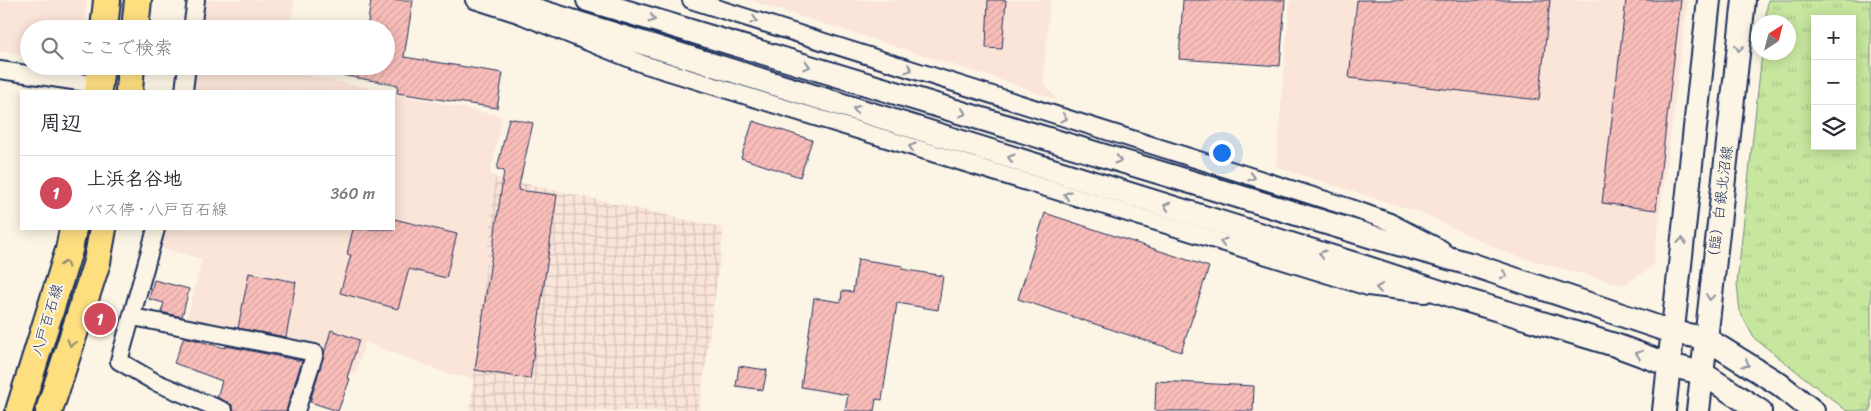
<!DOCTYPE html>
<html lang="ja">
<meta charset="utf-8">
<style>
body{margin:0;font-family:Sriracha,"Klee One",sans-serif;background:#f2f2f3;color:#2b2b33}
.controls{position:absolute;right:15px;top:15px;display:grid;overflow:hidden;border-radius:0px;box-shadow:0 2px 12px #0003}
.controls button{width:45px;height:45px;display:grid;place-items:center;padding:0;border:0;border-bottom:1px solid #e1e1e2;background:#fff;color:#2b2b33;font:25px sans-serif}
.compass{position:absolute;left:1751px;top:15px;width:45px;height:45px;border-radius:50%;background:#fff;box-shadow:0 2px 12px #0003;rotate:36deg}
.you{position:absolute;left:1221px;top:152px;width:18px;height:18px;margin:-12px;border:4px solid #fff;border-radius:50%;background:#1a73e8;box-shadow:0 0 0 8px #1a73e833}
.badge{display:grid;place-items:center;width:32px;height:32px;border-radius:50%;background:#d1495b;color:#fff;font-size:16px;font-weight:700}
.pin{position:absolute;translate:-50% -50%;border:2px solid #fff;box-shadow:0 1px 5px #0006}
.list{margin:0;padding:0;list-style:none}
h2{display:flex;justify-content:space-between;align-items:center;height:65px;margin:0;padding:0 20px;font-size:21px}
h2 small{font-size:16px;font-weight:400;color:#7c7c81}
.list li{display:grid;grid-template-columns:32px 1fr auto;gap:15px;align-items:center;box-sizing:border-box;height:75px;padding:0 20px;border-top:1px solid #e1e1e2}
.list b{display:block;font-size:19px;white-space:nowrap}
.list p{margin:0;font-size:16px;white-space:nowrap;color:#7c7c81}
.list em{font-size:16px;font-style:normal;color:#7c7c81}
.icon{flex:none;width:28px;height:28px;fill:none;stroke:currentColor;stroke-width:2;stroke-linecap:round;stroke-linejoin:round}
.map{position:relative;flex:none;width:1871px;height:411px;overflow:hidden}
.search{position:absolute;background:#fff;box-shadow:0 2px 12px #0003;left:20px;top:20px;width:375px;height:55px;display:flex;align-items:center;gap:12px;box-sizing:border-box;padding:0 18px;border-radius:28px;color:#7c7c81;font-size:19px}
.panel{position:absolute;background:#fff;box-shadow:0 2px 12px #0003;left:20px;top:90px;width:375px;height:140px;border-radius:0px}
.map>svg:first-child{display:block}
</style>
<div class="map">
<svg width="1871" height="411" viewBox="0 0 1871 411">
<defs>
<pattern id="industrial-grid" width="8" height="8" patternUnits="userSpaceOnUse" patternTransform="scale(1.25)"><rect width="8" height="8" fill="#fbe4d8"/><path d="M0 4h8M4 0v8" fill="none" stroke="#d7c4bc"/></pattern>
<pattern id="park-tufts" width="24" height="20" patternUnits="userSpaceOnUse" patternTransform="scale(1.25)"><rect width="24" height="20" fill="#c7e69e"/><path d="M3 7l-1-3M5 7V3M7 7l1-3M15 17l-1-3M17 17v-4M19 17l1-3" fill="none" stroke="#aac68a"/></pattern>
<pattern id="building-hatch" width="6" height="6" patternUnits="userSpaceOnUse" patternTransform="scale(1.25)"><rect width="6" height="6" fill="#fabeba"/><path d="M-1 1l2-2M0 6l6-6M5 7l2-2" fill="none" stroke="#d6a4a2"/></pattern>
</defs>
<rect width="100%" height="100%" fill="#fcf5e5"/>
<filter id="ink" filterUnits="userSpaceOnUse"><feTurbulence type="fractalNoise" baseFrequency=".02" numOctaves="2"/><feDisplacementMap in="SourceGraphic" scale="10" xChannelSelector="R" yChannelSelector="G"/><feConvolveMatrix kernelMatrix="1 2 1 2 8 2 1 2 1" color-interpolation-filters="sRGB"/></filter>
<g filter="url(#ink)">
<g fill="#fbe4d8">
<path d="M0,0H87L84,29H29V56L0,51Z"/>
<path d="M206,0H295L289,29H202Z"/>
<path d="M749,0H1050L1043,82L1057,100L1014,84Z"/>
<path d="M1290,0H1688L1653,266L1624,285L1509,254L1422,213L1276,167Z"/>
<path d="M196,66H282L281,70L383,91H191Z"/>
<path d="M394,94L502,116L490,174L495,177L473,378L452,375L365,342L355,375L317,362L322,344L187,319L202,259L158,247L162,229H394Z"/>
</g>
<path fill="url(#industrial-grid)" d="M495,177L724,228L699,411H470Z"/>
<path fill="url(#park-tufts)" stroke="#718a7e" fill-rule="evenodd" d="M1768,0H1871V411H1847L1754,338L1740,312L1737,284L1762,53L1788,52V22H1765ZM1815,19H1852V146H1815Z"/>
<g fill="url(#building-hatch)" stroke="#1b2f5e">
<path d="M371,0H413L404,57L503,73L497,108L397,93L398,85L341,75L342,66H386V29H367Z"/>
<path d="M988,0H1006L1002,49L986,48Z"/>
<path d="M1183,0H1285L1280,66L1179,59Z"/>
<path d="M1357,0H1550L1539,100L1349,78Z"/>
<path d="M1626,0H1681L1656,210L1602,203Z"/>
<path d="M509,118L533,123L518,190L557,195L530,379L475,370L504,171L497,169Z"/>
<path d="M753,121L812,140L800,177L741,158Z"/>
<path d="M1045,213L1209,267L1181,352L1018,299Z"/>
<path d="M394,219L457,234L446,278L409,269L398,309L340,293L351,255L347,254L353,229H394Z"/>
<path d="M858,259L903,266L902,269L943,276L938,310L897,303L882,400L876,399L874,411H845L848,395L801,387L814,298L841,302L842,291L853,292Z"/>
<path d="M249,273L296,282L286,337L238,328Z"/>
<path d="M154,280L189,289L182,317L161,312L164,303L149,299Z"/>
<path d="M331,330L359,340L347,378L350,379L338,411L310,402Z"/>
<path d="M184,337L225,348L226,346L302,361L286,411H234L232,405L217,397L222,381L174,363Z"/>
<path d="M739,366L767,370L763,390L736,386Z"/>
<path d="M1156,381L1254,386L1253,411H1155Z"/>
</g>
<g fill="none" stroke-linecap="round" stroke-linejoin="round">
<g stroke="#1b2f5e" stroke-width="20">
<g id="street">
<path d="M474,0L518,14L643,64L1368,287L1425,294"/>
<path d="M691,0L1351,208L1390,222L1442,249"/>
<path d="M192,29L196,0"/>
<path d="M0,70L99,85"/>
<path d="M184,91L187,66"/>
<path d="M156,229L119,361L155,382L224,411"/>
<path d="M133,317L315,353L296,411"/>
</g>
</g>
<g stroke="#1b2f5e" stroke-width="26">
<g id="secondary">
<path d="M504,0L1368,268L1462,299L1615,345L1669,365L1702,373L1760,411"/>
<path d="M588,0L1373,237L1470,264L1672,332L1705,338L1779,384L1813,411"/>
<path d="M1664,411L1709,0"/>
<path d="M1698,411L1744,0"/>
</g>
</g>
<g stroke="#1b2f5e" stroke-width="30">
<g id="primary">
<path d="M104,29L107,0"/>
<path d="M135,29L138,0"/>
<path d="M98,91L101,66"/>
<path d="M129,91L131,66"/>
<path d="M19,411L69,250L73,229"/>
<path d="M49,411L97,262L103,229"/>
</g>
</g>
<use href="#street" stroke="#fcf5e5" stroke-width="16"/>
<use href="#secondary" stroke="#fcf5e5" stroke-width="22"/>
<use href="#primary" stroke="#fddf80" stroke-width="26"/>
</g>
<defs><path id="oneway-chevron" d="M-2-3.5L2.5 0L-2 3.5" fill="none" stroke-width="1.6" stroke-linecap="round" stroke-linejoin="round" transform="scale(1.25)"/></defs>
<g stroke="#8c92a2">
<use href="#oneway-chevron" transform="translate(652 19) rotate(17)"/>
<use href="#oneway-chevron" transform="translate(754 20) rotate(18)"/>
<use href="#oneway-chevron" transform="translate(1739 48) rotate(97)"/>
<use href="#oneway-chevron" transform="translate(807 66) rotate(17)"/>
<use href="#oneway-chevron" transform="translate(909 69) rotate(18)"/>
<use href="#oneway-chevron" transform="translate(856 109) rotate(-163)"/>
<use href="#oneway-chevron" transform="translate(963 113) rotate(17)"/>
<use href="#oneway-chevron" transform="translate(1064 118) rotate(17)"/>
<use href="#oneway-chevron" transform="translate(912 147) rotate(-163)"/>
<use href="#oneway-chevron" transform="translate(1011 158) rotate(-163)"/>
<use href="#oneway-chevron" transform="translate(1118 160) rotate(17)"/>
<use href="#oneway-chevron" transform="translate(1252 177) rotate(17)"/>
<use href="#oneway-chevron" transform="translate(1067 195) rotate(-163)"/>
<use href="#oneway-chevron" transform="translate(1167 206) rotate(-163)"/>
<use href="#oneway-chevron" transform="translate(1682 241) rotate(-84)"/>
<use href="#oneway-chevron" transform="translate(1223 242) rotate(-163)"/>
<use href="#oneway-chevron" transform="translate(1322 254) rotate(-163)"/>
<use href="#oneway-chevron" transform="translate(1504 275) rotate(19)"/>
<use href="#oneway-chevron" transform="translate(1379 288) rotate(-172)"/>
<use href="#oneway-chevron" transform="translate(1710 297) rotate(97)"/>
<use href="#oneway-chevron" transform="translate(1639 354) rotate(-160)"/>
<use href="#oneway-chevron" transform="translate(1746 364) rotate(32)"/>
</g>
<g stroke="#8c876f">
<use href="#oneway-chevron" transform="translate(65 264) rotate(-73)"/>
<use href="#oneway-chevron" transform="translate(71 343) rotate(108)"/>
</g>
</g>
<g text-anchor="middle" dominant-baseline="central" stroke-width="4" stroke-linejoin="round" paint-order="stroke">
<g font-size="15" fill="#1b2f5e" stroke="#fcf5e5">
<text transform="translate(1720 205) rotate(-83)">（臨）白銀北沼線</text>
<text transform="translate(47 320) rotate(-73)">八戸百石線</text>
</g>
</g>
</svg>
<div class="controls">
<button>+</button>
<button>−</button>
<button><svg class="icon" aria-label="layers" viewBox="0 0 24 24"><path d="M12 4l9 5-9 5-9-5zM3 14l9 5 9-5"/></svg></button>
</div>
<svg class="compass" viewBox="-18 -18 36 36"><path d="M0-13l5 13h-10z" fill="#e53935"/><path d="M0 13l5-13h-10z" fill="#7c7c81"/></svg>
<div class="you"></div>
<div class="pin badge" style="left:100px;top:319px">1</div>
<div class="search"><svg class="icon" aria-label="search" viewBox="0 0 24 24"><circle cx="10" cy="10" r="6"/><path d="M15 15l6 6"/></svg>ここで検索</div>
<section class="panel">
<h2>周辺<small></small></h2>
<ul class="list">
<li><span class="badge">1</span><div><b>上浜名谷地</b><p>バス停 · 八戸百石線</p></div><em>360 m</em></li>
</ul>
</section>
</div>
